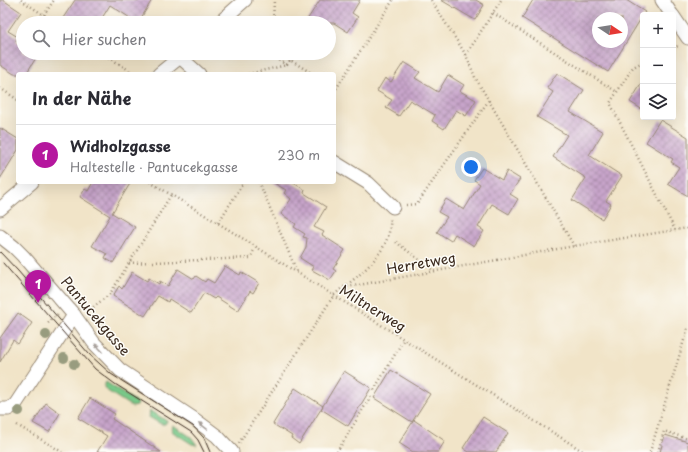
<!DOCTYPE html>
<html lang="de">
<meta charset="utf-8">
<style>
body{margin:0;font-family:"Playpen Sans",sans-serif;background:#f7f7f7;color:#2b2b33}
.controls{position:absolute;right:12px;top:12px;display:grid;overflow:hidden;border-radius:4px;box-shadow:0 4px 16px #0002}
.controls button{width:36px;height:36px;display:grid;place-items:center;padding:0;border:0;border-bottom:1px solid #e1e1e2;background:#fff;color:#2b2b33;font:20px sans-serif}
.compass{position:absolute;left:592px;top:12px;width:36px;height:36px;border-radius:50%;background:#fff;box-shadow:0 4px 16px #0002;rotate:102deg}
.you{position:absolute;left:471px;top:167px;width:14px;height:14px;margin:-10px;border:3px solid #fff;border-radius:50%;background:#1a73e8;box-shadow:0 0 0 6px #1a73e833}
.badge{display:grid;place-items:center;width:26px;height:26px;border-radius:50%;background:#b5179e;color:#fff;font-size:13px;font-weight:700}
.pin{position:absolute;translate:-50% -33px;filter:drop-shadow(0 1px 2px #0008)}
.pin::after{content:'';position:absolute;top:21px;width:14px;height:12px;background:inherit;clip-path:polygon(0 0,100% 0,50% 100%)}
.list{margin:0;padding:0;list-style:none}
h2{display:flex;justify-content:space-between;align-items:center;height:52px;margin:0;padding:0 16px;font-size:17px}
h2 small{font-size:13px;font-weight:400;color:#7c7c81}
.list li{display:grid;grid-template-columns:26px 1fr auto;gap:12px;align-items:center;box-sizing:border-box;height:60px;padding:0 16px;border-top:1px solid #e1e1e2}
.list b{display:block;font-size:15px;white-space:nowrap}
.list p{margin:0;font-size:13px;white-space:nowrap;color:#7c7c81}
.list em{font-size:13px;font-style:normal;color:#7c7c81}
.icon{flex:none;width:22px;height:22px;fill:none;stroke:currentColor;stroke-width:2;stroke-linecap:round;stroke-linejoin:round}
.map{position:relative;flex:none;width:688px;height:452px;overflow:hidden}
.search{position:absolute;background:#fff;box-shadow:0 4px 16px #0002;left:16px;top:16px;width:320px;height:44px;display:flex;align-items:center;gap:10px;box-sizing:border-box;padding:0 14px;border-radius:22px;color:#7c7c81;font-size:15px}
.panel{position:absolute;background:#fff;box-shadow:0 4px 16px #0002;left:16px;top:72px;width:320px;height:112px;border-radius:4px}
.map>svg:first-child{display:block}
</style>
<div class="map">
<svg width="688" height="452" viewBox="0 0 688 452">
<defs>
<pattern id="building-cross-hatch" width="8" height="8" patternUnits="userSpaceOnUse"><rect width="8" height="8" fill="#c7a4ca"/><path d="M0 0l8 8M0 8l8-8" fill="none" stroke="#a386a3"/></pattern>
</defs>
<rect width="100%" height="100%" fill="#fdfcf7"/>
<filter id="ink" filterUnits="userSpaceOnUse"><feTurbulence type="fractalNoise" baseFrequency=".025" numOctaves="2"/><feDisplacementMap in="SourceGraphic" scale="8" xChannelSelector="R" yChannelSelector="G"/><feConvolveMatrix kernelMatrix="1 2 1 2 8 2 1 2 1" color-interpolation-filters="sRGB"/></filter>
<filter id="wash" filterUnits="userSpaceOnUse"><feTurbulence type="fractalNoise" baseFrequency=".012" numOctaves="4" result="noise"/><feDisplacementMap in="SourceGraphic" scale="16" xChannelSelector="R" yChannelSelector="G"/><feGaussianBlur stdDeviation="0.9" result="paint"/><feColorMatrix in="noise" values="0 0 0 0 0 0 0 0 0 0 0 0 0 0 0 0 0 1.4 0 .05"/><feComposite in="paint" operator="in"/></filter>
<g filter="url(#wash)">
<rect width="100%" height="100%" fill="#f1e4c8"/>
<g fill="#78c888" stroke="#5a7953">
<path d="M106,382L138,403L137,406L132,407L106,390L104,386Z"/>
<path d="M150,411L167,421L165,424H161L149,417Z"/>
<path d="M173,425L191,437L197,445L192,444L173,432L172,431Z"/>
</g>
<g id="blocks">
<g fill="url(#building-cross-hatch)" fill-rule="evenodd">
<path d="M0,0H3L21,12L8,31L18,37L16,41L23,45V53H39L26,74H14L0,65Z"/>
<path d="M75,0H152L138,23L110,5L99,23H70L63,18Z"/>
<path d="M320,0H360L352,13L358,17L348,32L334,23H305Z"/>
<path d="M441,0H476L484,5L475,20Z"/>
<path d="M533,0H626L645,12L608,72L522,18ZM598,18H622V42H598Z"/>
<path d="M404,62L420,72L415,78L438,92L448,75L464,85L460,91L476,100L466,116L456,110L444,129L432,121L435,115L410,100L399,116L386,108L392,100L377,91L385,78L391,82Z"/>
<path d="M557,73L584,90L570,112L603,132L589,155L622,176L606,201L611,204L602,219L572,200L586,178L553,157L567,135L537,117L553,92L547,88Z"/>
<path d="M643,81V110L630,102Z"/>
<path d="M660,120L688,137V196L668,184L679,167L671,162L673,159L646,142Z"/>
<path d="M0,128L18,139V150L0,179Z"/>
<path d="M482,168L502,180L507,171L520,179L510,194L518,199L509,214L492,204L478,227L484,231L474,246L455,234L451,241L437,232L447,217L438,212L446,199L464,210L480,184L474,180Z"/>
<path d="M93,182H131L112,213L135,227L113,263L105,258L107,254L92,246L110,216L80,197L85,189L88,191Z"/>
<path d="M272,182H292L305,190L304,193L326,207L314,227L324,232L322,235L345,250L333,269L336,271L330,280L312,270L314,267L300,258L306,247L307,238L303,237L305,234L294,227L296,224L281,214L291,199L284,193L286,190Z"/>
<path d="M225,266L240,275L241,272L259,283L253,293L250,291L238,311L216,297L214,299L204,293L191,313L169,299L168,302L158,296L145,316L113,296L119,286L122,289L132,272L147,281L149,278L159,284L160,281L168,286L178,269L194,279L196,276L205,282L207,279L214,283Z"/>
<path d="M18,313L32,323L18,344L13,340L0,362V338Z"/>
<path d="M391,370L430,394L412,422L374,398Z"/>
<path d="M344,371L371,388L348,426L321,409Z"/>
<path d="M295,388L323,406L299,444L291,438L292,436L273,424Z"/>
<path d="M90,398L115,414L112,419L161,452H97L107,436L78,418Z"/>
<path d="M46,403L60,413L49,432L33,423Z"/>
<path d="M483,417L508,433L496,452H469L463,448Z"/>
<path d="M414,420L445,441L438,452H413L399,443Z"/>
<path d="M665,435L688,442V452H660Z"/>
</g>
</g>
</g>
<g filter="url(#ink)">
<use href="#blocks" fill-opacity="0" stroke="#968773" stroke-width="1"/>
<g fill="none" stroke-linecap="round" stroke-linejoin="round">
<g stroke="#968773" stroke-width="15">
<g id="minor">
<path d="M662,0L672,15"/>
<path d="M673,16L688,38"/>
<path d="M219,23L245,0"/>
<path d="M180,57L199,74"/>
<path d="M159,74L185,53"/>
<path d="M334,162L368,183L393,207"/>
<path d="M0,209L32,182"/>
<path d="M0,236L14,247L23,256L74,315L94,343L120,370L194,419L217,436L232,452"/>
<path d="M0,409H8L15,405L74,315"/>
</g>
</g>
<g stroke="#968773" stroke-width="2.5" stroke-dasharray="1 3" stroke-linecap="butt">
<path d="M21,0L56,23"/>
<path d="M431,0L466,55L475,77L574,246"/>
<path d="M493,13L617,92"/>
<path d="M44,15L54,0"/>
<path d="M273,23L274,0"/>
<path d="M673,48L678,46"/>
<path d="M102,53L135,74"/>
<path d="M271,53V56L287,65"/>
<path d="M466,55L501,0"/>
<path d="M643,62L633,67L610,103L675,230"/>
<path d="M248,74L287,65L290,60L313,74"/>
<path d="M0,88L18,100"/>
<path d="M334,92L393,0"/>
<path d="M150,182L218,223L584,452"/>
<path d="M259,182L297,272"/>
<path d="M406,205L417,204L489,100"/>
<path d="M218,223L244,182"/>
<path d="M396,242L434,271"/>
<path d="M129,263L250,258L256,246"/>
<path d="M344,287C360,275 380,258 387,239C390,232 390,224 391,217"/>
<path d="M87,312L110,294L171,195"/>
<path d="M48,323L58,314"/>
<path d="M374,390L404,339"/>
<path d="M17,425L62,452"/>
<path d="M239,443L334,295L342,288L574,246L688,228"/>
<path d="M337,452L371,396"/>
<path d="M650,452L688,327"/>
<path d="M658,452L664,431L688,439"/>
</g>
<use href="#minor" stroke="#fff" stroke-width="13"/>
<g stroke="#3b2a1e" stroke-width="1">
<path d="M0,252L18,271L89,354L111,374L193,426L204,438L210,452"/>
<path d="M3,263L95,369L115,384L191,432L198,440L204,452"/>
</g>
</g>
<g fill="#989c7f">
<circle cx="46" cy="335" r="5"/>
<circle cx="64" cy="358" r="5"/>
<circle cx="74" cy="364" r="5"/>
<circle cx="19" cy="411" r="5"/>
</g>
<defs><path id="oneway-solid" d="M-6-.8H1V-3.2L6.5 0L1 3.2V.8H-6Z"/></defs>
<g fill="#a79f9a">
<use href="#oneway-solid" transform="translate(99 348) rotate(-134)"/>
<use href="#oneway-solid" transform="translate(203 426) rotate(-142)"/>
</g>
</g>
<g text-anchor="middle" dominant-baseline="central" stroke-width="3" stroke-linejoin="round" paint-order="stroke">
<g font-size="14" fill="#3b2a1e" stroke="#fdfcf7">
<text transform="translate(421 263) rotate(-10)">Herretweg</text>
<text transform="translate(373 308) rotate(32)">Miltnerweg</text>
<text transform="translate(96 316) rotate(50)">Pantucekgasse</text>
</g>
</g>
</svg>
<div class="controls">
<button>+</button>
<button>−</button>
<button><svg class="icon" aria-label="layers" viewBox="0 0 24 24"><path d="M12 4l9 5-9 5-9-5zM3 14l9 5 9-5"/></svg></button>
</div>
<svg class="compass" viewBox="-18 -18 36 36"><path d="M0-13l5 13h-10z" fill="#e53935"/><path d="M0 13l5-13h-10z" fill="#7c7c81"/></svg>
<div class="you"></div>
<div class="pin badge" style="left:38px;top:303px">1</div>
<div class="search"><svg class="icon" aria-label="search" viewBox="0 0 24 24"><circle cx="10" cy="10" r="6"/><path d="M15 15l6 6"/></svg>Hier suchen</div>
<section class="panel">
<h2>In der Nähe<small></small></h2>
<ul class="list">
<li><span class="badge">1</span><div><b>Widholzgasse</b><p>Haltestelle · Pantucekgasse</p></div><em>230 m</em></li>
</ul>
</section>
</div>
